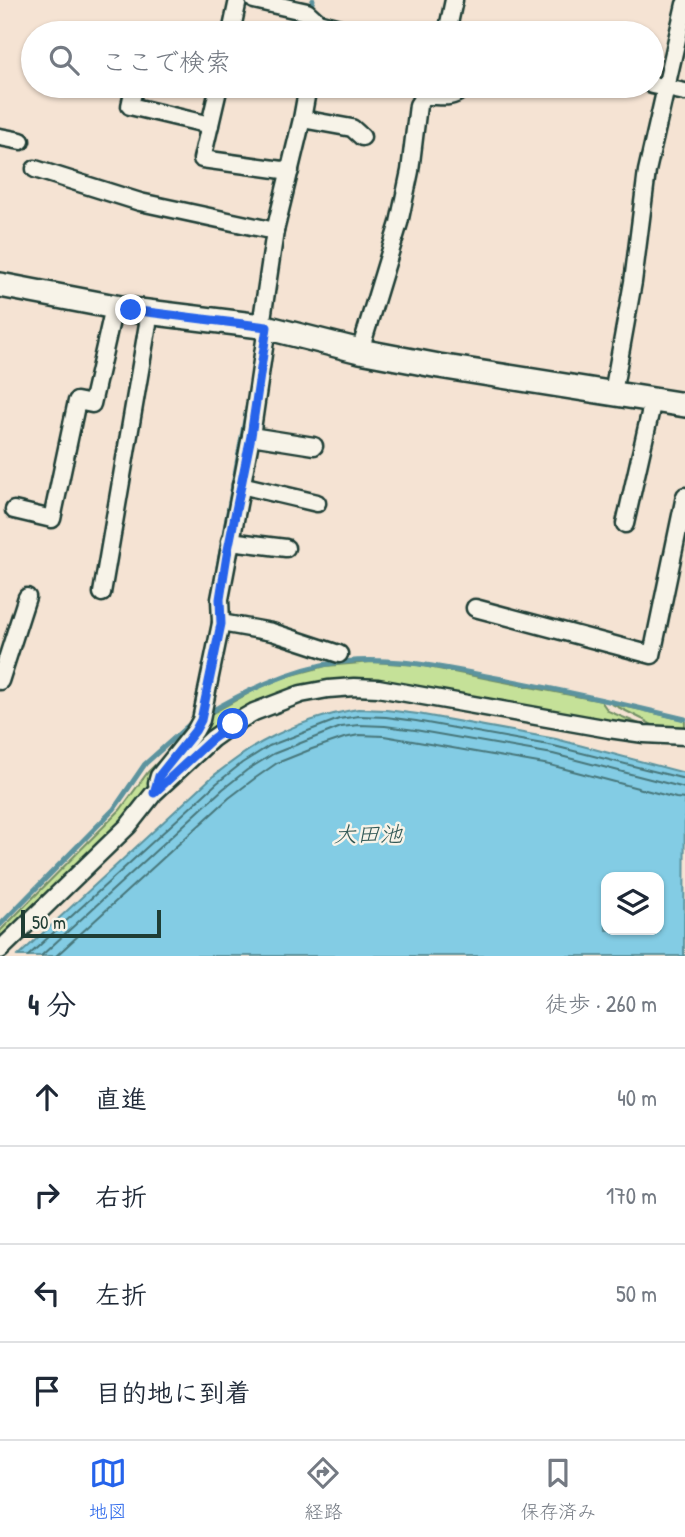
<!DOCTYPE html>
<html lang="ja">
<meta charset="utf-8">
<style>
body{margin:0;font-family:"Patrick Hand","Klee One",sans-serif;background:#f2f2f3;color:#1f2937}
.controls{position:absolute;right:21px;bottom:21px;display:grid;overflow:hidden;border-radius:14px;box-shadow:0 2px 5px #0004}
.controls button{width:63px;height:63px;display:grid;place-items:center;padding:0;border:0;border-bottom:2px solid #e0e1e3;background:#fff;color:#1f2937;font:35px sans-serif}
.scale{position:absolute;left:21px;bottom:18px;width:140px;box-sizing:border-box;padding-left:7px;border:4px solid #1f3d34;border-top:0;font-size:19px;line-height:24px;white-space:nowrap;color:#1f3d34;-webkit-text-stroke:5px #f7f3e8;paint-order:stroke}
.stop{position:absolute;width:21px;height:21px;margin:-16px;border:5px solid #2563eb;border-radius:50%;background:#fff}
.stop.end{background:#2563eb;border-color:#fff;box-shadow:0 2px 7px #0008}
.list{margin:0;padding:0;list-style:none}
h2{display:flex;justify-content:space-between;align-items:center;height:91px;margin:0;padding:0 28px;font-size:30px}
h2 small{font-size:23px;font-weight:400;color:#747a83}
.list li{display:grid;grid-template-columns:46px 1fr auto;gap:21px;align-items:center;box-sizing:border-box;height:98px;padding:0 28px;border-top:2px solid #e0e1e3}
.list b{display:block;font-size:26px;white-space:nowrap}
.list em{font-size:23px;font-style:normal;color:#747a83}
.icon{flex:none;width:38px;height:38px;fill:none;stroke:currentColor;stroke-width:2;stroke-linecap:round;stroke-linejoin:round}
.map{position:relative;flex:none;width:685px;height:956px;overflow:hidden}
.search{position:absolute;background:#fff;box-shadow:0 2px 5px #0004;left:21px;right:21px;top:21px;height:77px;display:flex;align-items:center;gap:18px;box-sizing:border-box;padding:0 24px;border-radius:38px;color:#747a83;font-size:26px}
.sheet{height:483px;background:#fff}
nav{display:flex;justify-content:space-around;align-items:center;box-sizing:border-box;height:98px;border-top:2px solid #e0e1e3;background:#fff;font-size:19px;color:#747a83}
nav a{display:grid;justify-items:center;gap:4px}
nav .on{color:#2563eb}
.map>svg:first-child{display:block}
</style>
<div class="map">
<svg width="685" height="956" viewBox="0 0 685 956">
<rect width="100%" height="100%" fill="#f5e3d3"/>
<filter id="ink" filterUnits="userSpaceOnUse"><feTurbulence type="fractalNoise" baseFrequency=".0143" numOctaves="2"/><feDisplacementMap in="SourceGraphic" scale="14" xChannelSelector="R" yChannelSelector="G"/><feConvolveMatrix kernelMatrix="1 2 1 2 8 2 1 2 1" color-interpolation-filters="sRGB"/></filter>
<g filter="url(#ink)">
<g fill="#c5e198" stroke="#728f66" stroke-width="2">
<path d="M372,662L418,665L601,701L608,711L649,728L426,689L320,683L285,692L245,709L163,776L207,716L256,689L285,677L326,666Z"/>
<path d="M610,703L685,720V730L659,729L642,719Z"/>
<path d="M186,734L155,774L138,807L0,944V931L120,810L148,772Z"/>
</g>
<path fill="#83cce4" stroke="#5b939e" stroke-width="2" fill-rule="evenodd" d="M358,709L386,710L418,714L556,739L685,773L684,956H18L212,777C229,764 246,750 266,740C294,725 327,714 358,709ZM606,877H659V930H606Z"/>
<g fill="none" stroke-linecap="round" stroke-linejoin="round">
<g stroke="#47767a" stroke-width="2">
<path d="M28,956L217,783L242,763L269,746L339,719L359,716L386,717L416,721L554,746L685,779"/>
<path d="M41,956L223,789L247,770L273,754L341,727L359,725L385,726L415,730L553,754L685,788"/>
<path d="M56,956L229,798L254,779L277,763L312,749L344,738L359,735L384,736L550,765L676,798L685,799"/>
</g>
<g stroke="#5b939e" stroke-width="5">
<path d="M312,3L313,0"/>
<path d="M218,567L249,398"/>
<path d="M205,715C242,693 280,674 322,665C381,653 440,667 497,678C560,690 623,704 685,719"/>
<path d="M0,925L114,809L145,764L192,722"/>
</g>
<g stroke="#1f3d34" stroke-width="21">
<g id="street">
<path d="M254,0L307,12L318,22L358,33"/>
<path d="M231,33L238,0"/>
<path d="M447,33L454,0"/>
<path d="M652,85L685,92"/>
<path d="M219,86L202,159L290,171"/>
<path d="M134,88L130,106L210,125"/>
<path d="M302,119L352,128L362,137"/>
<path d="M0,137L21,141"/>
<path d="M35,169L140,202L275,231"/>
<path d="M261,326L275,231L302,119L308,86"/>
<path d="M360,351L399,223L410,171L418,105L424,96C435,95 448,99 457,93L458,86"/>
<path d="M613,393L633,282L647,171L685,4"/>
<path d="M251,436L314,446"/>
<path d="M241,485L317,503"/>
<path d="M14,510L52,519L77,401L92,404L114,307"/>
<path d="M625,524L653,400"/>
<path d="M230,541L286,548"/>
<path d="M102,593L150,312"/>
<path d="M475,608L652,655L685,496"/>
<path d="M221,623L272,632L339,654"/>
<path d="M0,681L27,597"/>
<path d="M157,783L159,776L195,731L201,720L221,623L220,599L251,436L267,327"/>
<path d="M0,950L128,826L154,793L212,739L233,724L254,712L301,694L328,689L354,687L378,688L609,729L644,734L685,736"/>
</g>
</g>
<g stroke="#1f3d34" stroke-width="28">
<path id="secondary" d="M0,285L131,310L261,326L360,351L439,366L685,405"/>
</g>
<use href="#street" stroke="#f7f3e8" stroke-width="16"/>
<use href="#secondary" stroke="#f7f3e8" stroke-width="23"/>
</g>
</g>
<g fill="none" stroke-linecap="round" stroke-linejoin="round" filter="url(#ink)">
<path stroke="#2563eb" stroke-width="9" d="M131,310L267,327L251,436L227,555L220,599L221,624L201,720L195,731L159,776L154,793L212,739L233,724"/>
</g>
<g text-anchor="middle" dominant-baseline="central" stroke-width="5" stroke-linejoin="round" paint-order="stroke">
<g font-size="23" font-style="italic" fill="#335a57" stroke="#f7f3e8">
<text x="368" y="833">大田池</text>
</g>
</g>
</svg>
<div class="controls">
<button><svg class="icon" aria-label="layers" viewBox="0 0 24 24"><path d="M12 4l9 5-9 5-9-5zM3 14l9 5 9-5"/></svg></button>
</div>
<div class="scale">50 m</div>
<div class="stop" style="left:233px;top:724px"></div>
<div class="stop end" style="left:131px;top:310px"></div>
<div class="search"><svg class="icon" aria-label="search" viewBox="0 0 24 24"><circle cx="10" cy="10" r="6"/><path d="M15 15l6 6"/></svg>ここで検索</div>
</div>
<section class="sheet">
<h2>4 分<small>徒歩 · 260 m</small></h2>
<ul class="list">
<li><svg class="icon" aria-label="ahead" viewBox="0 0 24 24"><path d="M12 20V5M6 11l6-6 6 6"/></svg><div><b>直進</b></div><em>40 m</em></li>
<li><svg class="icon" aria-label="right" viewBox="0 0 24 24"><path d="M7 20v-9h11M14 6l5 5-5 5"/></svg><div><b>右折</b></div><em>170 m</em></li>
<li><svg class="icon" aria-label="left" viewBox="0 0 24 24"><path d="M17 20v-9H6M10 6l-5 5 5 5"/></svg><div><b>左折</b></div><em>50 m</em></li>
<li><svg class="icon" aria-label="arrive" viewBox="0 0 24 24"><path d="M6 21V4h12l-3 4 3 4H6"/></svg><div><b>目的地に到着</b></div></li>
</ul>
</section>
<nav>
<a class="on"><svg class="icon" aria-label="map" viewBox="0 0 24 24"><path d="M3 6l6-2 6 2 6-2v14l-6 2-6-2-6 2zM9 4v14M15 6v14"/></svg>地図</a>
<a><svg class="icon" aria-label="directions" viewBox="0 0 24 24"><path d="M12 3l9 9-9 9-9-9zM9 14v-3h6M13 9l2 2-2 2"/></svg>経路</a>
<a><svg class="icon" aria-label="saved" viewBox="0 0 24 24"><path d="M7 4h10v16l-5-4-5 4z"/></svg>保存済み</a>
</nav>
